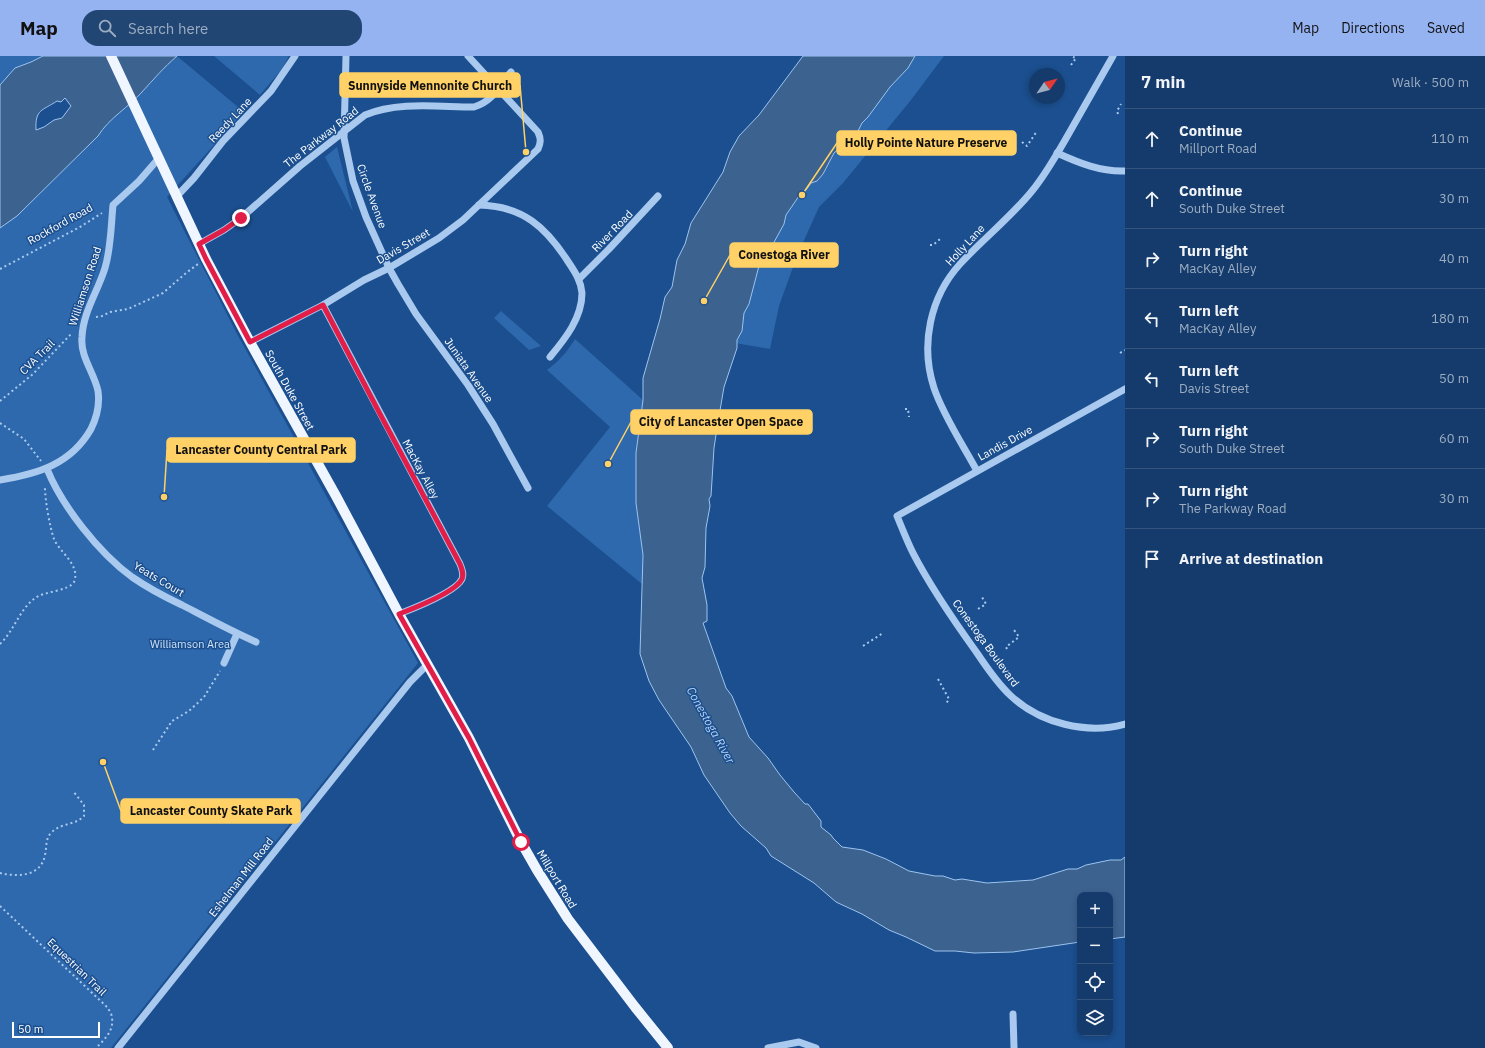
<!DOCTYPE html>
<meta charset="utf-8">
<style>
body{margin:0;font-family:"IBM Plex Sans",sans-serif;background:#214673;color:#f1f3f6}
.controls{position:absolute;right:12px;bottom:12px;display:grid;overflow:hidden;border-radius:8px;box-shadow:0 2px 6px #0003}
.controls button{width:36px;height:36px;display:grid;place-items:center;padding:0;border:0;border-bottom:1px solid #33557e;background:#143b6b;color:#f1f3f6;font:20px sans-serif}
.compass{position:absolute;left:1029px;top:12px;width:36px;height:36px;border-radius:50%;background:#143b6b;box-shadow:0 2px 6px #0003;rotate:55deg}
.scale{position:absolute;left:12px;bottom:10px;width:88px;box-sizing:border-box;padding-left:4px;border:2px solid #fff;border-top:0;font-size:11px;line-height:14px;white-space:nowrap;color:#fff;-webkit-text-stroke:3px #1b4f8f;paint-order:stroke}
.stop{position:absolute;width:12px;height:12px;margin:-9px;border:3px solid #e11d48;border-radius:50%;background:#fff}
.stop.end{background:#e11d48;border-color:#fff;box-shadow:0 1px 4px #0008}
.list{margin:0;padding:0;list-style:none}
h2{display:flex;justify-content:space-between;align-items:center;height:52px;margin:0;padding:0 16px;font-size:17px}
h2 small{font-size:13px;font-weight:400;color:#9dadc1}
.list li{display:grid;grid-template-columns:26px 1fr auto;gap:12px;align-items:center;box-sizing:border-box;height:60px;padding:0 16px;border-top:1px solid #33557e}
.list b{display:block;font-size:15px;white-space:nowrap}
.list p{margin:0;font-size:13px;white-space:nowrap;color:#9dadc1}
.list em{font-size:13px;font-style:normal;color:#9dadc1}
.icon{flex:none;width:22px;height:22px;fill:none;stroke:currentColor;stroke-width:2;stroke-linecap:round;stroke-linejoin:round}
.map{position:relative;flex:none;width:1125px;height:992px;overflow:hidden}
header{display:flex;align-items:center;gap:24px;box-sizing:border-box;height:56px;padding:0 20px;background:#95b2f1;color:#111}
header strong{font-size:19px}
nav{display:flex;gap:22px;margin-inline-start:auto;font-size:14px}
.search{width:280px;height:36px;background:#214673;display:flex;align-items:center;gap:10px;box-sizing:border-box;padding:0 14px;border-radius:16px;color:#9dadc1;font-size:15px}
main{display:flex}
aside{flex:1;background:#143b6b}
.map>svg:first-child{display:block}
</style>
<header>
<strong>Map</strong>
<div class="search"><svg class="icon" aria-label="search" viewBox="0 0 24 24"><circle cx="10" cy="10" r="6"/><path d="M15 15l6 6"/></svg>Search here</div>
<nav><a>Map</a><a>Directions</a><a>Saved</a></nav>
</header>
<main>
<div class="map">
<svg width="1125" height="992" viewBox="0 0 1125 992">
<rect width="100%" height="100%" fill="#1b4f8f"/>
<g fill="#2e69ad">
<path d="M0,0H43L31,6L15,12L0,29Z"/>
<path d="M177,0L244,56L167,141L236,276L418,607L111,992H0V172L17,160L98,80C108,62 129,51 142,36C154,23 164,11 177,0Z"/>
<path d="M214,0H289L282,13L260,39Z"/>
<path d="M883,0H944L911,44L843,127L819,151L797,200L779,250L770,293L718,284L729,240Z"/>
<path d="M337,91L353,156L325,101Z"/>
<path d="M501,255L541,290L529,294L494,262Z"/>
<path d="M575,283L643,344L636,397V447L643,499L642,528L547,450L610,371L547,314C559,305 567,296 575,283Z"/>
</g>
<g fill="#3c6290" stroke="#9cc4f0" fill-rule="evenodd">
<path d="M43,0H177C164,11 154,23 142,36C129,51 109,62 98,80L17,160L0,172V29L15,12L31,6ZM65,42L71,50L62,62L54,64L44,71L36,74C35,53 42,55 57,45L61,46Z"/>
<path d="M803,0H915L908,12L890,31L868,61L862,67L857,77L834,97L823,118L817,125L811,127L806,134L799,140L786,159L784,168L767,199L760,206L749,248L744,257L742,275L737,284V292L724,331L718,366L714,367L712,370L717,372L714,392L711,440L709,443L710,450L706,472L705,511L702,522L707,549V565L703,567L726,632L732,640L749,681L768,702L780,719L794,736L805,748H808L821,765V771L831,779L833,782L842,791L863,794L886,803L909,815L935,820H943L955,824L962,823L987,827L1033,824L1068,813H1077L1086,809L1110,804H1121L1125,801V881L1110,883V839H1080V886L1013,896L974,897L955,895H935L906,881L889,874L862,858L836,846L814,827L771,800L766,792L741,770L730,757L704,719L691,691L659,644L649,625L640,598L643,499L636,447V397L643,344V322L660,263L665,241L672,231L677,204L685,188L691,167L723,116L730,96L739,80L759,59Z"/>
</g>
<g fill="none" stroke-linecap="round" stroke-linejoin="round">
<g stroke="#a9c9ee" stroke-width="2" stroke-dasharray="2 3" stroke-linecap="butt">
<path d="M1071,9L1076,2L1073,1"/>
<path d="M1118,58L1117,55L1121,48"/>
<path d="M1022,86L1027,90L1037,75"/>
<path d="M930,189H933L940,183"/>
<path d="M0,213L80,171L102,157"/>
<path d="M96,261L102,260L110,256L128,253L163,237L186,217L198,208"/>
<path d="M1120,297L1125,294"/>
<path d="M0,345L33,318L72,277"/>
<path d="M905,353H908L909,361"/>
<path d="M0,367L24,383L41,405"/>
<path d="M978,553L986,548L982,541L983,540"/>
<path d="M0,588C14,575 19,554 35,542C45,535 69,535 74,526C81,509 59,496 54,483C50,472 45,444 45,432"/>
<path d="M863,590L883,577"/>
<path d="M1007,593L1006,591L1019,581L1014,574L1015,573"/>
<path d="M938,623L949,643L946,648"/>
<path d="M153,694L172,665L189,655L204,641L220,615"/>
<path d="M0,817C17,821 41,821 45,799C47,791 45,782 52,776C61,767 76,769 84,760V749L73,735"/>
<path d="M0,850L107,951C109,954 112,958 112,962C114,975 104,984 96,992"/>
</g>
<g stroke="#a9c9ee" stroke-width="7">
<path d="M346,0L344,82L353,125L366,161L389,212L398,228L416,258L468,329L493,368L528,432"/>
<path d="M1057,97C1079,107 1101,116 1125,115"/>
<path d="M177,140L194,122L223,85L271,35L295,0"/>
<path d="M479,149C523,150 546,171 569,207C575,216 581,225 582,237C582,262 565,283 550,301"/>
<path d="M199,188L224,174L241,162L300,110L365,59C398,45 439,51 474,51C493,45 499,31 511,16"/>
<path d="M579,223L609,193L658,140"/>
<path d="M323,249L460,508C462,513 464,518 462,523C456,536 412,553 399,558"/>
<path d="M250,286L323,249L364,224L389,212L439,182L463,164L538,93C541,86 541,83 538,76L468,0"/>
<path d="M1125,333L897,460C902,472 907,485 913,497C931,532 954,565 977,597C987,612 998,628 1011,640C1040,667 1087,679 1125,668"/>
<path d="M47,413C62,450 99,497 132,521C148,532 165,541 182,549C207,562 231,575 256,586"/>
<path d="M977,415C963,389 943,359 934,332C920,289 930,241 960,208C983,183 1011,161 1032,135C1046,118 1057,98 1068,79C1083,53 1098,26 1113,0"/>
<path d="M0,424C38,418 71,408 91,373C97,361 100,349 98,335C94,316 80,301 82,281C83,256 98,235 105,212C111,192 111,170 113,149L139,125L159,102"/>
<path d="M224,607L237,578"/>
<path d="M1013,958L1014,992"/>
<path d="M118,992L410,626L427,609"/>
<path d="M768,992L799,986L816,992"/>
</g>
<path stroke="#f0f6ff" stroke-width="10" d="M111,0L206,203L250,286L336,440L399,558L469,682L521,786L537,814L568,863L635,951L668,992"/>
</g>
<g fill="none" stroke-linecap="round" stroke-linejoin="round">
<path stroke="#e11d48" stroke-width="5" d="M241,162L224,174L199,188L206,203L250,286L323,249L380,358L460,508C462,513 464,518 462,523C456,536 412,553 399,558L469,682L521,786"/>
</g>
<g text-anchor="middle" dominant-baseline="central" stroke-width="3" stroke-linejoin="round" paint-order="stroke">
<g font-size="11" fill="#fff" stroke="#1b4f8f">
<text transform="translate(230 64) rotate(-47)">Reedy Lane</text>
<text transform="translate(321 81) rotate(-38)">The Parkway Road</text>
<text transform="translate(372 140) rotate(70)">Circle Avenue</text>
<text transform="translate(60 168) rotate(-29)">Rockford Road</text>
<text transform="translate(612 175) rotate(-46)">River Road</text>
<text transform="translate(965 189) rotate(-47)">Holly Lane</text>
<text transform="translate(403 190) rotate(-30)">Davis Street</text>
<text transform="translate(85 230) rotate(-72)">Williamson Road</text>
<text transform="translate(37 301) rotate(-45)">CVA Trail</text>
<text transform="translate(469 314) rotate(55)">Juniata Avenue</text>
<text transform="translate(290 334) rotate(61)">South Duke Street</text>
<text transform="translate(1005 387) rotate(-29)">Landis Drive</text>
<text transform="translate(421 413) rotate(62)">MacKay Alley</text>
<text transform="translate(159 523) rotate(31)">Yeats Court</text>
<text transform="translate(986 587) rotate(54)">Conestoga Boulevard</text>
<text transform="translate(241 821) rotate(-52)">Eshelman Mill Road</text>
<text transform="translate(557 823) rotate(59)">Millport Road</text>
<text transform="translate(77 911) rotate(44)">Equestrian Trail</text>
</g>
<g font-size="11" fill="#cfe3fa" stroke="#1b4f8f">
<text x="190" y="588">Williamson Area</text>
</g>
<g font-size="12" font-style="italic" fill="#b5d3f5" stroke="#1b4f8f">
<text transform="translate(711 669) rotate(61)">Conestoga River</text>
</g>
</g>
<path fill="none" stroke="#ffd166" stroke-width="1.5" d="M526 96L520 29M802 139L837 87M704 245L730 199M608 408L631 366M164 441L167 394M103 706L121 755"/>
<g fill="#ffd166" stroke="#1b4f8f" stroke-width="1.5">
<circle cx="526" cy="96" r="4"/>
<circle cx="802" cy="139" r="4"/>
<circle cx="704" cy="245" r="4"/>
<circle cx="608" cy="408" r="4"/>
<circle cx="164" cy="441" r="4"/>
<circle cx="103" cy="706" r="4"/>
</g>
<g fill="#ffd166" stroke="#ffd166" stroke-width="1.5">
<rect x="340" y="17" width="180" height="24" rx="4"/>
<rect x="837" y="75" width="179" height="24" rx="4"/>
<rect x="730" y="187" width="108" height="24" rx="4"/>
<rect x="631" y="354" width="181" height="24" rx="4"/>
<rect x="167" y="382" width="188" height="24" rx="4"/>
<rect x="121" y="743" width="179" height="24" rx="4"/>
</g>
<g font-size="12" text-anchor="middle" font-weight="bold" fill="#111">
<text x="430" y="34">Sunnyside Mennonite Church</text>
<text x="926" y="91">Holly Pointe Nature Preserve</text>
<text x="784" y="203">Conestoga River</text>
<text x="721" y="370">City of Lancaster Open Space</text>
<text x="261" y="398">Lancaster County Central Park</text>
<text x="211" y="759">Lancaster County Skate Park</text>
</g>
</svg>
<div class="controls">
<button>+</button>
<button>−</button>
<button><svg class="icon" aria-label="locate" viewBox="0 0 24 24"><circle cx="12" cy="12" r="6"/><path d="M12 2v4M12 18v4M2 12h4M18 12h4"/></svg></button>
<button><svg class="icon" aria-label="layers" viewBox="0 0 24 24"><path d="M12 4l9 5-9 5-9-5zM3 14l9 5 9-5"/></svg></button>
</div>
<svg class="compass" viewBox="-18 -18 36 36"><path d="M0-13l5 13h-10z" fill="#e53935"/><path d="M0 13l5-13h-10z" fill="#9dadc1"/></svg>
<div class="scale">50 m</div>
<div class="stop" style="left:521px;top:786px"></div>
<div class="stop end" style="left:241px;top:162px"></div>
</div>
<aside>
<h2>7 min<small>Walk · 500 m</small></h2>
<ul class="list">
<li><svg class="icon" aria-label="ahead" viewBox="0 0 24 24"><path d="M12 20V5M6 11l6-6 6 6"/></svg><div><b>Continue</b><p>Millport Road</p></div><em>110 m</em></li>
<li><svg class="icon" aria-label="ahead" viewBox="0 0 24 24"><path d="M12 20V5M6 11l6-6 6 6"/></svg><div><b>Continue</b><p>South Duke Street</p></div><em>30 m</em></li>
<li><svg class="icon" aria-label="right" viewBox="0 0 24 24"><path d="M7 20v-9h11M14 6l5 5-5 5"/></svg><div><b>Turn right</b><p>MacKay Alley</p></div><em>40 m</em></li>
<li><svg class="icon" aria-label="left" viewBox="0 0 24 24"><path d="M17 20v-9H6M10 6l-5 5 5 5"/></svg><div><b>Turn left</b><p>MacKay Alley</p></div><em>180 m</em></li>
<li><svg class="icon" aria-label="left" viewBox="0 0 24 24"><path d="M17 20v-9H6M10 6l-5 5 5 5"/></svg><div><b>Turn left</b><p>Davis Street</p></div><em>50 m</em></li>
<li><svg class="icon" aria-label="right" viewBox="0 0 24 24"><path d="M7 20v-9h11M14 6l5 5-5 5"/></svg><div><b>Turn right</b><p>South Duke Street</p></div><em>60 m</em></li>
<li><svg class="icon" aria-label="right" viewBox="0 0 24 24"><path d="M7 20v-9h11M14 6l5 5-5 5"/></svg><div><b>Turn right</b><p>The Parkway Road</p></div><em>30 m</em></li>
<li><svg class="icon" aria-label="arrive" viewBox="0 0 24 24"><path d="M6 21V4h12l-3 4 3 4H6"/></svg><div><b>Arrive at destination</b></div></li>
</ul>
</aside>
</main>
